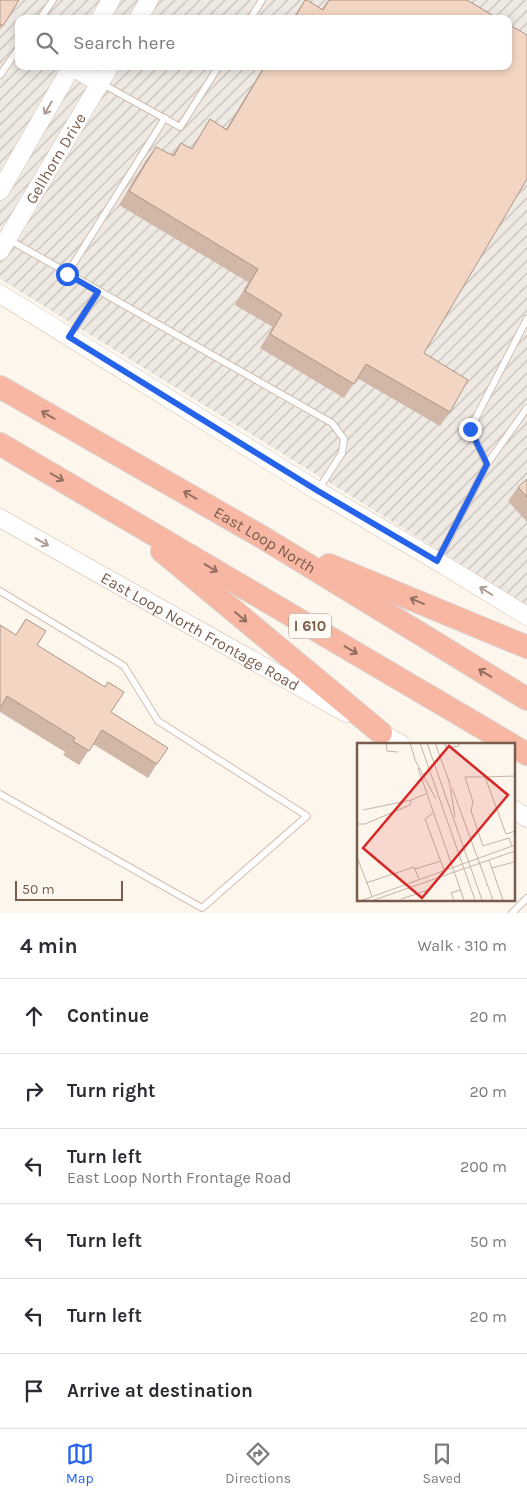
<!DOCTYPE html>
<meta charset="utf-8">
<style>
body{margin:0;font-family:Karla,sans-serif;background:#f7f7f7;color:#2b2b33}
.scale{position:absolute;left:15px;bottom:12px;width:108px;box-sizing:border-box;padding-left:5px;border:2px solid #7a5c4d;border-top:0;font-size:14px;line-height:18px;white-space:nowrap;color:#7a5c4d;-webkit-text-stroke:4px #fffaf3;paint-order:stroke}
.stop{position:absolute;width:15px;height:15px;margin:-11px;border:4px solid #2563eb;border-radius:50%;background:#fff}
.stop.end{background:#2563eb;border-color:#fff;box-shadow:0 1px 5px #0008}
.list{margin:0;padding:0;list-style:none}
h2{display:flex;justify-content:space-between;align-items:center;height:65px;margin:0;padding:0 20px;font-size:21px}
h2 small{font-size:16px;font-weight:400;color:#7c7c81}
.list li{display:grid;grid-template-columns:32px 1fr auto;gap:15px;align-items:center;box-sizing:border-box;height:75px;padding:0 20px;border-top:1px solid #e1e1e2}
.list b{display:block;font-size:19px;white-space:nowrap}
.list p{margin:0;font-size:16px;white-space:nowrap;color:#7c7c81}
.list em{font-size:16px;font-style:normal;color:#7c7c81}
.icon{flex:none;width:28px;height:28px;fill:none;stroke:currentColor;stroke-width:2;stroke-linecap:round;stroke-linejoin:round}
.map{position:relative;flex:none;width:527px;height:913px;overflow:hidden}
.search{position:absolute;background:#fff;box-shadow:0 2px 8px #0003;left:15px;right:15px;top:15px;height:55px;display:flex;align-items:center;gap:12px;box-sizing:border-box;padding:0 18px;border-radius:10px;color:#7c7c81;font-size:19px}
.sheet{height:515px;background:#fff}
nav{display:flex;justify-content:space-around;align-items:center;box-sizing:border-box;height:70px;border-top:1px solid #e1e1e2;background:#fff;font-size:14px;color:#7c7c81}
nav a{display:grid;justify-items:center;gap:2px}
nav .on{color:#2563eb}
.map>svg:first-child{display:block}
</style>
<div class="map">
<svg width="527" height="913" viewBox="0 0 527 913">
<defs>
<pattern id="industrial-furrows" width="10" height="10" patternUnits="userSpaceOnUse" patternTransform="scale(1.25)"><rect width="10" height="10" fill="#efe9e4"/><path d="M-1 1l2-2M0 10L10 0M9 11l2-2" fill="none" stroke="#c7c0bb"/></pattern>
</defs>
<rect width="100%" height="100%" fill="#fdf6ec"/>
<path fill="url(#industrial-furrows)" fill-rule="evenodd" d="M0,0H527V605L0,279ZM19,19H508V66H19Z"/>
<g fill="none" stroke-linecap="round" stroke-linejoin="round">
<g stroke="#d1beb0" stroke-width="8">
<g id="service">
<path d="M40,19L53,0"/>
<path d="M250,19L262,0"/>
<path d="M0,75L19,48"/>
<path d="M101,83L180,127L219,66"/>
<path d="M8,239L332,423L344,439L342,453L318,490"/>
<path d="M67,274L165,118"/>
<path d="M70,336L98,292"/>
<path d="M487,464L527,408"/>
<path d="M438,560L487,464L470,429L527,319"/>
<path d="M0,591L124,666L158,721L307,816L202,908L0,794"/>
<path d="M512,913L527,898"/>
</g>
</g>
<g stroke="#d6c0b0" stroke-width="19">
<g id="secondary">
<path d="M100,19L111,0"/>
<path d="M138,19L149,0"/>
<path d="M72,67L100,83"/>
<path d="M0,191L72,66"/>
<path id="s1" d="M0,251L110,66"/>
<path d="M0,294L318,491L437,561L527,616"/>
<path id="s2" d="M0,518L346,713"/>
<path d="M371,727L401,744"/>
<path d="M513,809L527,818"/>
</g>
</g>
<g stroke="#dad1cd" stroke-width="24">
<g id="motorway">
<path id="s3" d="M0,387L262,537L527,699"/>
<path d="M0,444L510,744"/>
<path d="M162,551L381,733"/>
<path d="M329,565L527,647"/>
<path d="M513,746L527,754"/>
</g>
</g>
<use href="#service" stroke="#fff" stroke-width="6"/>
<use href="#secondary" stroke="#fff" stroke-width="18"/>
<use href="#motorway" stroke="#f7b7a3" stroke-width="22"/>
</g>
<g fill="#d1b7a8">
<path d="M0,0H19L0,30Z"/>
<path d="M305,0L322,9L328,0H467L499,19H292Z"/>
<path d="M264,66H508L424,353L450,412L440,426L357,378L344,398L260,348L273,327L235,305L248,282L119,205L146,160L156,147L172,155L181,143L191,149L210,119L226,129Z"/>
<path d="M527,479V522L508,501L518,487Z"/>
<path d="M26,619L37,645L111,712L157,764L148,778L93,744L79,765L63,755L65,752L0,712V625L16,635Z"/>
</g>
<g fill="#f3d5c3" stroke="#aa9588">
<path d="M0,0H19L3,26L0,24Z"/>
<path d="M305,0H307L323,10L329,0H467L499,19H294Z"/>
<path d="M508,24L527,35V179L424,353L468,380L450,412L366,364L354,384L270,334L282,314L245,291L258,269L129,191L156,147L174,156L181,143L192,149L210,119L227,130L265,66H508Z"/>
<path d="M527,479V497L518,487Z"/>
<path d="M26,619L46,631L37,645L105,687L108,682L124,692L111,712L168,748L157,764L102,730L89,751L73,741L75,738L7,696L0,708V625L16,635Z"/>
</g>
<defs><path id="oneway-shaft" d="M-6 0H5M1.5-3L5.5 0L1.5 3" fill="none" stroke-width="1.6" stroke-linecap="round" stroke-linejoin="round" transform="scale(1.25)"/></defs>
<g stroke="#af9d94">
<use href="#oneway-shaft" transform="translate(48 108) rotate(120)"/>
<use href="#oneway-shaft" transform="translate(42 542) rotate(29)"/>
<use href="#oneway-shaft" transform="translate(486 591) rotate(-148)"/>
</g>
<g stroke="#936e5e">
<use href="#oneway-shaft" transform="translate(48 415) rotate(-150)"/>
<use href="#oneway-shaft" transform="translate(57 477) rotate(30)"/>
<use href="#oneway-shaft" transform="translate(190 495) rotate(-150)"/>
<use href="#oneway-shaft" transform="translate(211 568) rotate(31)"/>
<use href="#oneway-shaft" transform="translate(417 601) rotate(-157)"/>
<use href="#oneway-shaft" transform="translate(241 617) rotate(40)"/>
<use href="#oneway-shaft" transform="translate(351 650) rotate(31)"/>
<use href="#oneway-shaft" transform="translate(485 673) rotate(-149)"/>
</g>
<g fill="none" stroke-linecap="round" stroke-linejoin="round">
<path stroke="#2563eb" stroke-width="6" d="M67,274L98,292L69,337L318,491L437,561L487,464L470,429"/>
</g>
<g text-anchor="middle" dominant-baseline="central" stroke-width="4" stroke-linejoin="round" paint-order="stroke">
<rect fill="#fffaf3" stroke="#a28b7f" stroke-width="1" x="289" y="613.5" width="42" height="25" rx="4"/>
<g font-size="15" font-weight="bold" fill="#7a5c4d">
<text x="310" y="626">I 610</text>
</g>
<g font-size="16" fill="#7a5c4d" stroke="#fffaf3">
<text stroke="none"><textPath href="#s1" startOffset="108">Gellhorn Drive</textPath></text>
<text stroke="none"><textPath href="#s3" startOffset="306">East Loop North</textPath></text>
<text stroke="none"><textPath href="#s2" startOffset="230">East Loop North Frontage Road</textPath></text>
</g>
</g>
<g transform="translate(357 743)">
<rect width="158" height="158" fill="#fdf6ec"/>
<path fill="none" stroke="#c5b3a7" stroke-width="1" d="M29,0L30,8L41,9M53,0L58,16M63,0L118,157M70,0L125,157M78,0L92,38M88,0L89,5L102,3V0M57,15L79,56M61,25L107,157M128,34L158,33M92,37L98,74M95,45L136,157M6,67L54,57M76,70L68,76L87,127M0,81H8L53,62L54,57L69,51M155,103L152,95L126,103L114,68L116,59L108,34H128L149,91L158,88M0,114L15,153M132,117L146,157M135,125L157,119M58,126L84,118M9,140L57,124L62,136M44,156L74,146M6,157L158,102M17,157L158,108M97,157L94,150L103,147"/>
<path fill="#d62828" fill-opacity="0.15" stroke="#d62828" stroke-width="2.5" d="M92,3L151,52L65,155L6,105Z"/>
<rect width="158" height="158" fill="none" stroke="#7a5c4d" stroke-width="2.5"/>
</g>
</svg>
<div class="scale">50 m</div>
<div class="stop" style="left:67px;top:274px"></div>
<div class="stop end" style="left:470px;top:429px"></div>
<div class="search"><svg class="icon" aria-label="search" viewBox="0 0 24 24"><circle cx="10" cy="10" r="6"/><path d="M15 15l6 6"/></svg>Search here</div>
</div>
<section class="sheet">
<h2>4 min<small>Walk · 310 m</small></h2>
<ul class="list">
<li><svg class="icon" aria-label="ahead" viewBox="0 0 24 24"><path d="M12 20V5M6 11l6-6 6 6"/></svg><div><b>Continue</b></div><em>20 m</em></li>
<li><svg class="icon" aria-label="right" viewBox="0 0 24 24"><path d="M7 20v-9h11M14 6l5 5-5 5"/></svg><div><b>Turn right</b></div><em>20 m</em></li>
<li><svg class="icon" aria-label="left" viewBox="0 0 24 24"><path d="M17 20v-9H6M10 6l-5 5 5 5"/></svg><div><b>Turn left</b><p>East Loop North Frontage Road</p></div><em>200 m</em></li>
<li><svg class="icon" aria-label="left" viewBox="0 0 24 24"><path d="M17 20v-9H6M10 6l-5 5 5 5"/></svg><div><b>Turn left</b></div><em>50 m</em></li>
<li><svg class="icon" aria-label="left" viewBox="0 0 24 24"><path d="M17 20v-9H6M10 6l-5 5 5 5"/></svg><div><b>Turn left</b></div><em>20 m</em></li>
<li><svg class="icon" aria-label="arrive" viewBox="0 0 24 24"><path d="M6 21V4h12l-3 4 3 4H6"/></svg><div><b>Arrive at destination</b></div></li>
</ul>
</section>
<nav>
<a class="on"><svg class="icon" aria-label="map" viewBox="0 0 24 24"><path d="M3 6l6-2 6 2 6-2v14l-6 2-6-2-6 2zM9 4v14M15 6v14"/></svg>Map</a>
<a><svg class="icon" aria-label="directions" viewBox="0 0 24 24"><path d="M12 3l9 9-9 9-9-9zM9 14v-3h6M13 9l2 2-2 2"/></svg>Directions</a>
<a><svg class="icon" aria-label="saved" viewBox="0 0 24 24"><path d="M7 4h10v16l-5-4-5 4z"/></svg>Saved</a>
</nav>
